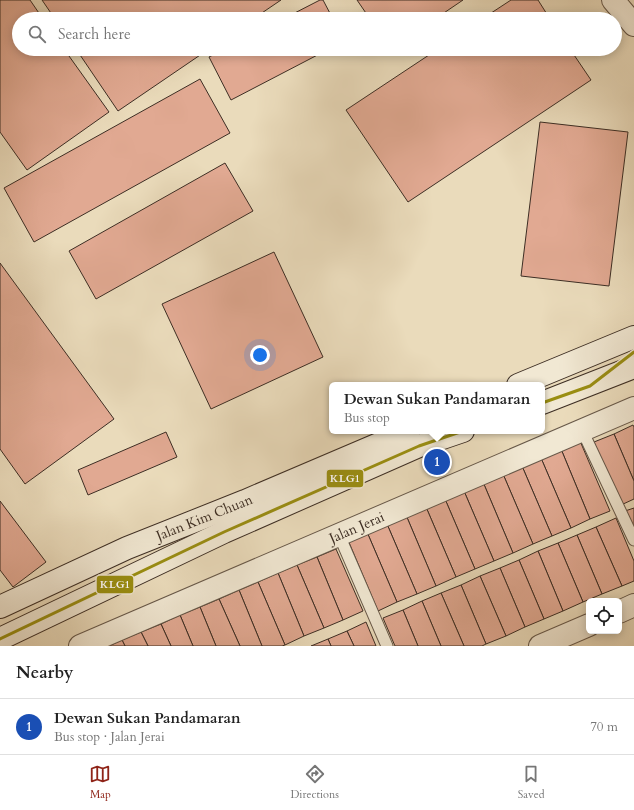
<!DOCTYPE html>
<meta charset="utf-8">
<style>
body{margin:0;font-family:Cardo,serif;background:#f2f2f2;color:#222}
.controls{position:absolute;right:12px;bottom:12px;display:grid;overflow:hidden;border-radius:6px;box-shadow:0 2px 10px #0003}
.controls button{width:36px;height:36px;display:grid;place-items:center;padding:0;border:0;border-bottom:1px solid #e0e0e0;background:#fff;color:#222;font:20px sans-serif}
.you{position:absolute;left:260px;top:355px;width:14px;height:14px;margin:-10px;border:3px solid #fff;border-radius:50%;background:#1a73e8;box-shadow:0 0 0 6px #1a73e833}
.badge{display:grid;place-items:center;width:26px;height:26px;border-radius:50%;background:#8f2418;color:#fff;font-size:13px;font-weight:700}
.pin{position:absolute;translate:-50% -50%;border:2px solid #fff;box-shadow:0 1px 4px #0006}
.popup{position:absolute;left:329px;top:382px;width:216px;height:52px;box-sizing:border-box;display:grid;place-content:center;border-radius:6px;background:#fff;filter:drop-shadow(0 1px 3px #0005);font-size:13px;white-space:nowrap;color:#767676}
.popup b{font-size:15px;color:#222}
.popup::after{content:'';position:absolute;left:50%;top:100%;margin-left:-8px;border:8px solid transparent;border-top-color:#fff}
.list{margin:0;padding:0;list-style:none}
h2{display:flex;justify-content:space-between;align-items:center;height:52px;margin:0;padding:0 16px;font-size:17px}
h2 small{font-size:13px;font-weight:400;color:#767676}
.list li{display:grid;grid-template-columns:26px 1fr auto;gap:12px;align-items:center;box-sizing:border-box;height:56px;padding:0 16px;border-top:1px solid #e0e0e0}
.list b{display:block;font-size:15px;white-space:nowrap}
.list p{margin:0;font-size:13px;white-space:nowrap;color:#767676}
.list em{font-size:13px;font-style:normal;color:#767676}
.icon{flex:none;width:22px;height:22px;fill:none;stroke:currentColor;stroke-width:2;stroke-linecap:round;stroke-linejoin:round}
.map{position:relative;flex:none;width:634px;height:646px;overflow:hidden}
.search{position:absolute;background:#fff;box-shadow:0 2px 10px #0003;left:12px;right:12px;top:12px;height:44px;display:flex;align-items:center;gap:10px;box-sizing:border-box;padding:0 14px;border-radius:22px;color:#767676;font-size:15px}
.sheet{height:108px;background:#fff}
nav{display:flex;justify-content:space-around;align-items:center;box-sizing:border-box;height:56px;border-top:1px solid #e0e0e0;background:#fff;font-size:11px;color:#767676}
nav a{display:grid;justify-items:center;gap:2px}
nav .on{color:#8f2418}
.map>svg:first-child{display:block}
</style>
<div class="map">
<svg width="634" height="646" viewBox="0 0 634 646">
<rect width="100%" height="100%" fill="#eadbbb"/>
<filter id="stains"><feTurbulence type="fractalNoise" baseFrequency=".005" numOctaves="4"/><feColorMatrix values="0 0 0 0 .2 0 0 0 0 .09 0 0 0 0 .02 0 0 0 .5 -.17"/></filter>
<radialGradient id="worn" r=".72"><stop offset=".6" stop-color="#630" stop-opacity="0"/><stop offset="1" stop-color="#630" stop-opacity=".3"/></radialGradient>
<g fill="#e1a992" stroke="#3d2e24">
<path d="M0,0H30L43,19H19V49H64L109,112L27,170L0,132Z"/>
<path d="M42,0H281L253,19H55Z"/>
<path d="M320,0H323L333,19H283Z"/>
<path d="M357,0H463L435,19H370Z"/>
<path d="M511,0H538L550,19H482Z"/>
<path d="M76,49H209L118,111Z"/>
<path d="M225,49H329L231,100L209,57Z"/>
<path d="M438,49H570L591,80L408,202L346,110Z"/>
<path d="M200,79L230,133L34,242L4,188Z"/>
<path d="M540,122L628,132L609,286L521,276Z"/>
<path d="M225,163L253,211L96,299L69,251Z"/>
<path d="M274,252L323,357L211,409L162,304Z"/>
<path d="M0,263L114,419L25,484L0,449Z"/>
<path d="M633,425L634,427V481L614,434Z"/>
<path d="M166,432L177,457L88,495L78,470Z"/>
<path d="M614,434L634,481V499L621,505L594,442Z"/>
<path d="M580,441L610,511L590,519L561,449Z"/>
<path d="M561,449L590,519L571,528L541,458Z"/>
<path d="M541,458L571,528L552,536L522,466Z"/>
<path d="M522,466L552,536L533,544L503,474Z"/>
<path d="M503,474L533,544L513,553L483,482Z"/>
<path d="M483,482L513,553L494,561L464,491Z"/>
<path d="M464,491L494,561L475,569L445,499Z"/>
<path d="M445,499L475,569L456,577L426,507Z"/>
<path d="M0,501L46,562L13,587L0,570Z"/>
<path d="M426,507L456,577L436,586L406,515Z"/>
<path d="M634,508V532L625,511Z"/>
<path d="M406,515L436,586L417,594L387,524Z"/>
<path d="M616,518L634,561V581L622,586L596,527Z"/>
<path d="M387,524L417,594L397,602L367,532Z"/>
<path d="M596,527L622,586L602,594L577,535Z"/>
<path d="M367,532L397,602L378,611L348,540Z"/>
<path d="M577,535L602,594L583,602L558,543Z"/>
<path d="M558,543L583,602L563,611L538,551Z"/>
<path d="M336,549L363,611L343,620L317,557Z"/>
<path d="M538,551L563,611L544,619L519,560Z"/>
<path d="M317,557L343,620L324,628L297,565Z"/>
<path d="M519,560L544,619L525,627L500,568Z"/>
<path d="M297,565L324,628L304,636L278,573Z"/>
<path d="M500,568L525,627L506,636L480,576Z"/>
<path d="M278,573L304,636L285,645L258,582Z"/>
<path d="M480,576L506,636L486,644L461,585Z"/>
<path d="M258,582L285,645L282,646H262L239,590Z"/>
<path d="M461,585L486,644L482,646H464L441,593Z"/>
<path d="M239,590L262,646H240L219,599Z"/>
<path d="M441,593L464,646H441L422,601Z"/>
<path d="M219,599L240,646H216L200,607Z"/>
<path d="M422,601L441,646H418L403,610Z"/>
<path d="M200,607L216,646H193L180,615Z"/>
<path d="M403,610L418,646H395L383,618Z"/>
<path d="M180,615L193,646H171L161,624Z"/>
<path d="M366,622L376,646H354L347,631Z"/>
<path d="M161,624L171,646H148L141,632Z"/>
<path d="M347,631L354,646H331L328,639Z"/>
<path d="M141,632L148,646H125L122,640Z"/>
<path d="M328,639L331,646H311Z"/>
<path d="M122,640L125,646H109Z"/>
</g>
<g fill="none" stroke-linecap="round" stroke-linejoin="round">
<g stroke="#68594a" stroke-width="13">
<g id="lane">
<path d="M582,430L634,540"/>
<path d="M339,535L387,646"/>
</g>
</g>
<g stroke="#68594a" stroke-width="24">
<g id="street">
<path d="M613,0L634,25"/>
<path d="M619,612L634,605"/>
<path id="s1" d="M80,646L634,408"/>
<path d="M540,646L589,625"/>
</g>
</g>
<g stroke="#3d2e24" stroke-width="24">
<g id="secondary">
<path d="M518,385L634,337"/>
<path d="M542,403L634,367"/>
<path id="s2" d="M0,607L127,548L245,501L409,431"/>
<path d="M0,639L224,532L419,446L463,431"/>
</g>
</g>
<use href="#lane" stroke="#f1e8d3" stroke-width="11"/>
<use href="#street" stroke="#f1e8d3" stroke-width="22"/>
<use href="#secondary" stroke="#f1e8d3" stroke-width="22"/>
<g stroke="#f1e8d3" stroke-width="6">
<g id="bus-1">
<path d="M542,403L590,386L634,352"/>
<path d="M0,639L224,532L419,446L463,431"/>
</g>
</g>
<use href="#bus-1" stroke="#9a8e12" stroke-width="3"/>
</g>
<g text-anchor="middle" dominant-baseline="central" stroke-width="3" stroke-linejoin="round" paint-order="stroke">
<g font-size="14" fill="#3d2e24" stroke="#f1e8d3">
<text stroke="none"><textPath href="#s2" startOffset="223">Jalan Kim Chuan</textPath></text>
<text stroke="none"><textPath href="#s1" startOffset="301">Jalan Jerai</textPath></text>
</g>
</g>
<g stroke="#f1e8d3" stroke-width="1.5">
<rect x="326" y="469" width="38" height="19" rx="4" fill="#9a8e12"/>
<rect x="96" y="575" width="38" height="19" rx="4" fill="#9a8e12"/>
</g>
<g font-size="11" text-anchor="middle" font-weight="bold" fill="#fff">
<text x="345" y="482">KLG1</text>
<text x="115" y="588">KLG1</text>
</g>
<rect width="100%" height="100%" filter="url(#stains)"/>
<rect width="100%" height="100%" fill="url(#worn)"/>
</svg>
<div class="controls">
<button><svg class="icon" aria-label="locate" viewBox="0 0 24 24"><circle cx="12" cy="12" r="6"/><path d="M12 2v4M12 18v4M2 12h4M18 12h4"/></svg></button>
</div>
<div class="you"></div>
<div class="pin badge" style="left:437px;top:462px;background:#1a4fb4">1</div>
<div class="popup"><b>Dewan Sukan Pandamaran</b>Bus stop</div>
<div class="search"><svg class="icon" aria-label="search" viewBox="0 0 24 24"><circle cx="10" cy="10" r="6"/><path d="M15 15l6 6"/></svg>Search here</div>
</div>
<section class="sheet">
<h2>Nearby<small></small></h2>
<ul class="list">
<li><span class="badge" style="background:#1a4fb4">1</span><div><b>Dewan Sukan Pandamaran</b><p>Bus stop · Jalan Jerai</p></div><em>70 m</em></li>
</ul>
</section>
<nav>
<a class="on"><svg class="icon" aria-label="map" viewBox="0 0 24 24"><path d="M3 6l6-2 6 2 6-2v14l-6 2-6-2-6 2zM9 4v14M15 6v14"/></svg>Map</a>
<a><svg class="icon" aria-label="directions" viewBox="0 0 24 24"><path d="M12 3l9 9-9 9-9-9zM9 14v-3h6M13 9l2 2-2 2"/></svg>Directions</a>
<a><svg class="icon" aria-label="saved" viewBox="0 0 24 24"><path d="M7 4h10v16l-5-4-5 4z"/></svg>Saved</a>
</nav>
